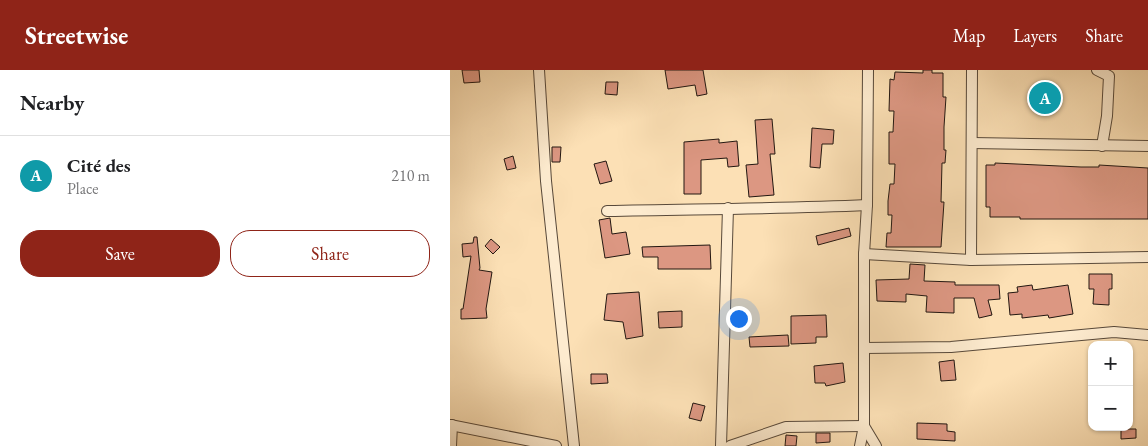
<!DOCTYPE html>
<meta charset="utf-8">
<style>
body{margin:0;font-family:"EB Garamond",serif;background:#f6f6f6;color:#202124}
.controls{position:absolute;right:15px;bottom:15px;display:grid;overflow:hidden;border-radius:10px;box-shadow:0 1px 4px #0004}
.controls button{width:45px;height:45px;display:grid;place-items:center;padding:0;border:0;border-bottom:1px solid #e0e0e0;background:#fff;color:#202124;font:25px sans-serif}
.you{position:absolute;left:288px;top:248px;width:18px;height:18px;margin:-12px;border:4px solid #fff;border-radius:50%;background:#1a73e8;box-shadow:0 0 0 8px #1a73e833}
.badge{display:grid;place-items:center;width:32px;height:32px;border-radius:50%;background:#8f2418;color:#fff;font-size:16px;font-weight:700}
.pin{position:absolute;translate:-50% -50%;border:2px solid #fff;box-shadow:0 1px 5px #0006}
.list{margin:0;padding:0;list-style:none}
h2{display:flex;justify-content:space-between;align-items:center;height:65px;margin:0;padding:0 20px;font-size:21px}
h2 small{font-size:16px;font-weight:400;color:#757577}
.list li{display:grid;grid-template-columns:32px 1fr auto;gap:15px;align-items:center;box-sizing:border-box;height:80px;padding:0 20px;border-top:1px solid #e0e0e0}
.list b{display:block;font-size:19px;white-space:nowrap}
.list p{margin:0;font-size:16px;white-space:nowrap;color:#757577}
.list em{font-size:16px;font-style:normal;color:#757577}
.actions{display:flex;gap:10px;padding:15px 20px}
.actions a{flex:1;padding:11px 0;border:1px solid #8f2418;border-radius:20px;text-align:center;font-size:18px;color:#8f2418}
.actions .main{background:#8f2418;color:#fff}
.map{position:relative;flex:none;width:698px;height:376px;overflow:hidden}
header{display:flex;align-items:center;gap:30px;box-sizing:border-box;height:70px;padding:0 25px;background:#8f2418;color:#fff}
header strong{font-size:24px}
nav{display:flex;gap:28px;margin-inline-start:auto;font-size:18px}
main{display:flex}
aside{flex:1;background:#fff}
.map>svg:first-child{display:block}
</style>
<header>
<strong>Streetwise</strong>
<nav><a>Map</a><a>Layers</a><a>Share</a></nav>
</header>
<main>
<aside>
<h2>Nearby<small></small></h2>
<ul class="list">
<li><span class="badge" style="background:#0f9aa8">A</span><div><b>Cité des</b><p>Place</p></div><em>210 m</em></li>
</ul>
<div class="actions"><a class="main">Save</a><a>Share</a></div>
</aside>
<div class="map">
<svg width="698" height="376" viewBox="0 0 698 376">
<rect width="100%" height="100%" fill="#fce0b5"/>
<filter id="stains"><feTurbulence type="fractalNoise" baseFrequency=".004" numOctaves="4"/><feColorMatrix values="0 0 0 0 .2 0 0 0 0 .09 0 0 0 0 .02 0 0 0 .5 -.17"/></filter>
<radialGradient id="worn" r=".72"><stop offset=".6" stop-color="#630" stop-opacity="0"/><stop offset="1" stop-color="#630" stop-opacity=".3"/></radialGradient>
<g fill="#dc9782" stroke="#221711">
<path d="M12,0H29L30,12L14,13Z"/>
<path d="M215,0H253L257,24L247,26L245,15L218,19Z"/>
<path d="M473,0H482V3H493V27H496L494,57V80H496L495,93H492L491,132H494L491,177H436L437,163H441L442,145H438V131L440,114H444L445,94H439V62H443L444,41H439L440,9L444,10L445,2L473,3Z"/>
<path d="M156,12H168L167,25L155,24Z"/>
<path d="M322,49L325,84H320L324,125L299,127L296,95L308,94L305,50Z"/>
<path d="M362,58L384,60L383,74H372L370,98L360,97Z"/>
<path d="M269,69V73L287,71L289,96L278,97L277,88L251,90V124H234V72Z"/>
<path d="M102,77H111L110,92H102Z"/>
<path d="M63,86L66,98L57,100L54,89Z"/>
<path d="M156,91L162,111L150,114L144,94Z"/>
<path d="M545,93L631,97H649V95L698,98V149H570V147H540V137H536V95H545Z"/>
<path d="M160,148L162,164L176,162L180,184L155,188L149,150Z"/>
<path d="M399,158L401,166L368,175L366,166Z"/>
<path d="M24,167H27L30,198L29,200L42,202L36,239L37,248L11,249V239H13L21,186L13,187L12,174L23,173Z"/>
<path d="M41,169L50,177L43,184L35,176Z"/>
<path d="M260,175L261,199H208V187H193L192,177Z"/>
<path d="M460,194L475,195L474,211L505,212V215H549L550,229L538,230L542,245L529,248L524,228H504V243L476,242L477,226L456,224V232L427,231L426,210L459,209Z"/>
<path d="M639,204H662V219H659V235L643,234L644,219H639Z"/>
<path d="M582,215L583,220L618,215L623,244L599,248L598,245L572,248V244L560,245L558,223L568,222L567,217Z"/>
<path d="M189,222L193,266L176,269L173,252L154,250L157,224Z"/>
<path d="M232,241V257L209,258L208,242Z"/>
<path d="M376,245L377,267H366V273L341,274V246Z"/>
<path d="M338,265L339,276L300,277L299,267Z"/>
<path d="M504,290L506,310L491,311L489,292Z"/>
<path d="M393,293L395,312L376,316L375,313H365L364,296Z"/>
<path d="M141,304H157L158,313L141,314Z"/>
<path d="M243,333L255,336L251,351L239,348Z"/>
<path d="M467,353L497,354V361L505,362V371L467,369Z"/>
<path d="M671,359H686V368L671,369Z"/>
<path d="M366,363H380V372L366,373Z"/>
<path d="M336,365L347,366L346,376H335Z"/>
</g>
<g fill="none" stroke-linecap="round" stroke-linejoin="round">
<g stroke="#58493a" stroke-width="12">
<g id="minor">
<path d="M89,0L96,111L124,376"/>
<path d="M647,0L659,6L657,46L652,76"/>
<path d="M522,73L698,76"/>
<path d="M157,141C244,139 330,139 417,135"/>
<path d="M414,184L521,190L698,187"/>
<path d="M521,190L522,0"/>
<path d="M415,278L501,277L664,262L698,265"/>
<path d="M0,355L106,376"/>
<path d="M414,356L426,376"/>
<path d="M1,376L2,355"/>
<path d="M271,376L278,138"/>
<path d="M280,376L336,357L414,356"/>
<path d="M410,376L414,356V184L417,135L418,0"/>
</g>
</g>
<use href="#minor" stroke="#fdebcf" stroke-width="10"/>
</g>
<rect width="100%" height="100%" filter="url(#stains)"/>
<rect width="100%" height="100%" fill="url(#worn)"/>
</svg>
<div class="controls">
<button>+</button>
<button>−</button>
</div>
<div class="you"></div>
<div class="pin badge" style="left:595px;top:28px;background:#0f9aa8">A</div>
</div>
</main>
